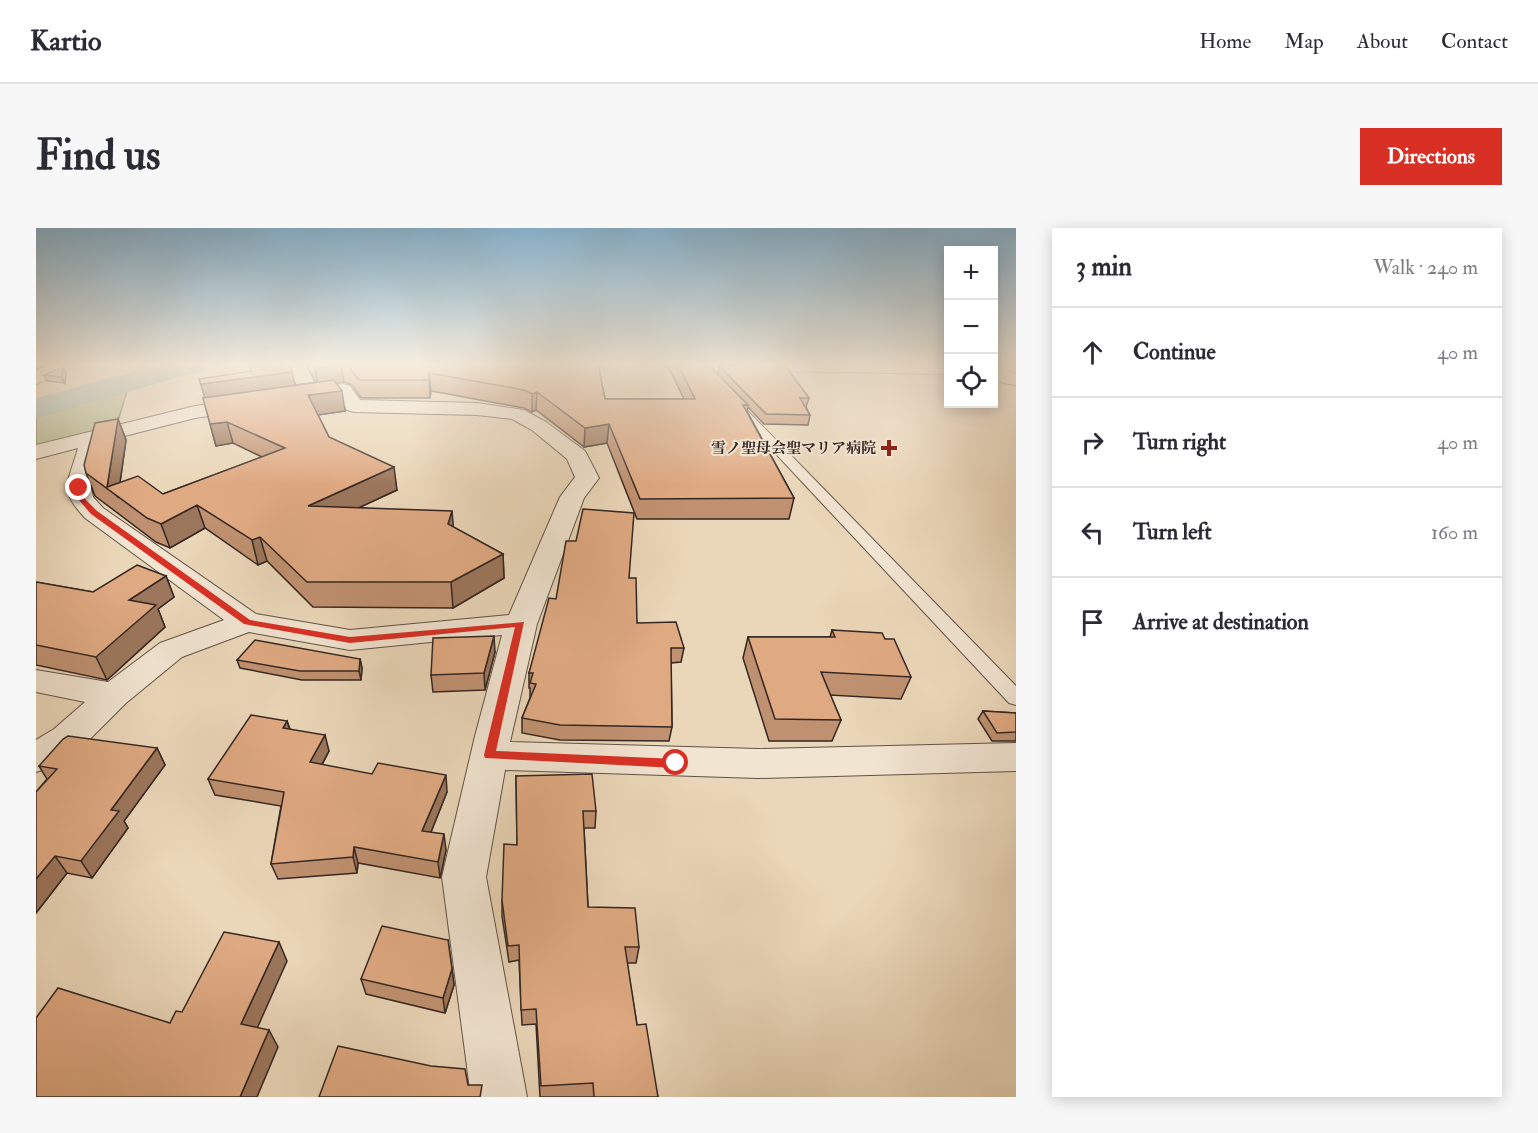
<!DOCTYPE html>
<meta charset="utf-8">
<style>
body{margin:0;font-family:"IM FELL Double Pica","Noto Serif JP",serif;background:#f7f7f7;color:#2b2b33}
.controls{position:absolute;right:18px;top:18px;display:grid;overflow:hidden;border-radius:0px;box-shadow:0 3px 15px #0003}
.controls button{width:54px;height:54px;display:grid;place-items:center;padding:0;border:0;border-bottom:2px solid #e1e1e2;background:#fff;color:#2b2b33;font:30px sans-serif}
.stop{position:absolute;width:18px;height:18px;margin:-14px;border:4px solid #d93025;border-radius:50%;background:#fff}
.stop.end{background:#d93025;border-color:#fff;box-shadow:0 2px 6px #0008}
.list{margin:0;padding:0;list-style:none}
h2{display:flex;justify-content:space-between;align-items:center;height:78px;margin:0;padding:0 24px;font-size:26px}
h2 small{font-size:20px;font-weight:400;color:#7c7c81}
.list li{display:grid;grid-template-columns:39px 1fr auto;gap:18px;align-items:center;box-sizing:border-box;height:90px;padding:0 24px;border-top:2px solid #e1e1e2}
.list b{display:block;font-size:22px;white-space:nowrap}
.list em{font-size:20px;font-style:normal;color:#7c7c81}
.icon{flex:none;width:33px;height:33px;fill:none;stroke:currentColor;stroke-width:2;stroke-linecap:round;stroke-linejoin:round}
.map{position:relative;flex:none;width:980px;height:869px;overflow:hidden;border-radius:0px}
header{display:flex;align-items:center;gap:36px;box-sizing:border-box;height:84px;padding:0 30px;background:#fff;border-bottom:2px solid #e1e1e2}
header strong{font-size:28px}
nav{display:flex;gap:33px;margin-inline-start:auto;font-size:21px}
.intro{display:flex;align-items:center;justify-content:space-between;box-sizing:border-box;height:144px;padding:0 36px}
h1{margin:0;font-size:42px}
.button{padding:15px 27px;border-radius:0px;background:#d93025;color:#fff;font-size:21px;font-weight:700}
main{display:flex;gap:36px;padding:0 36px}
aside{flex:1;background:#fff;border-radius:0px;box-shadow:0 3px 15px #0003}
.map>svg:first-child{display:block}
</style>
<header>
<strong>Kartio</strong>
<nav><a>Home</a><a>Map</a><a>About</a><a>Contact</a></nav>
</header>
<div class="intro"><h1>Find us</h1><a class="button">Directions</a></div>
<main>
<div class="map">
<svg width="980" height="869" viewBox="0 0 980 869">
<rect width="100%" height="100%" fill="#ead6b8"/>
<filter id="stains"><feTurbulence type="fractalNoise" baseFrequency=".00333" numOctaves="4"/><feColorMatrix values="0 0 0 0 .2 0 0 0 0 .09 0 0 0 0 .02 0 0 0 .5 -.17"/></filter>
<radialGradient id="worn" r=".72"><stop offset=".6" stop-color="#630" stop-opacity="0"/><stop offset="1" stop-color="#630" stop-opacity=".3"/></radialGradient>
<path fill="#b5be90" stroke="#74725a" stroke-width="1.5" d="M91,163L80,199L0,219V189Z"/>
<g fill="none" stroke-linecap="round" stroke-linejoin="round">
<path fill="#98b9b3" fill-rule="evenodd" d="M125,136H172L168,142L0,190V170Z"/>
<g stroke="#625348" stroke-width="2">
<path id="lane" d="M699,173L703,174L980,458V477L973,475L695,178L694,176Z"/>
</g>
<g stroke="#625348" stroke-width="2">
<g id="street">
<path d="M16,136H38L35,140L0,156V143Z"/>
<path d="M251,136H269L281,160L307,156L314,158L324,172L441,175L488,182L510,194L549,223L563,250L548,270L501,396L474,514L722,521L980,515V543L722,550L469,542L450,649L491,869H435L406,649L439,508L466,407L314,422L213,404L146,429L90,475L44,521L13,540L0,544V512L18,501L49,474L0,464V442L72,454L124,415L188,392L49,290C22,261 32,256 42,220L0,231V217L159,178L263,163ZM302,169L311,182L318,184L441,187L476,191L496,202L531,231L539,249L524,269L473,387L314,402L220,386L67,280L57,269L55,260L65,214L159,190Z"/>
<path d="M656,136H912V146L745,143L669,145L663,144Z"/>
<path d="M957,142L980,145V157L957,153Z"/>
</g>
</g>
<use href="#lane" fill="#f1e4d1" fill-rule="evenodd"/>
<use href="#street" fill="#f1e4d1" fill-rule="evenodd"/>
</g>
<g fill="#c09170" stroke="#342723" stroke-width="1.5">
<path d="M213,136H253L256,144L259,157L280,154L270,136H562L569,171H648L631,136H672L682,146L683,138L773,170L770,179L774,187L772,197L728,196L712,179L711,183L758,270L753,291H601L571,215L548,219L500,182L496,184L488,180L395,163L394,170H325L316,157L308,154L300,155L309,183L282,187L293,209L361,262L324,279L417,299L467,326L468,350L417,380L277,379L231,333L222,337L169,300L134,320L120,314L59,268L50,245L82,191L90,212L84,254L127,266L226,229L197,215L180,218L167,170H169L163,151L215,144Z"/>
<path d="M30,145L29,155L11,153L8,147Z"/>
<path d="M130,348L138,369L122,381L129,399L71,452L0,437V354L57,364Z"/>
<path d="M593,350L601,395L648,420L645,434L635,435L636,499L633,513L524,512L486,505V490L494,470V460H493V445L520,371Z"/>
<path d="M796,402L849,411L875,449L865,471L794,467L805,492L796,513H733L707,430L712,409H794Z"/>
<path d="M459,424L449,462L397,464L395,447Z"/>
<path d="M324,431L326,440L325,452H266L204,440L201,432Z"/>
<path d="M947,483L980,485V513H956L942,491Z"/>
<path d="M251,493L254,501L293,523L286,537L411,564L395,604L410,622L404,650L322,635L321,645L242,651L235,636L245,578L179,567L172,551Z"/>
<path d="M121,520L129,537L88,593L92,600L56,650L31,645L0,685V564L11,551L3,538Z"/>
<path d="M480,548L560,583L559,600H548L552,679L603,719L600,735H591L601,797L622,869H504L500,796L486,797L483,732L473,734L466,688V672L481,617Z"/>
<path d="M412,712L418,757L409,785L330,766L325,751Z"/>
</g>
<g fill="#9c765b" stroke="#342723" stroke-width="1.5">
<path d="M0,136H15L0,141Z"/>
<path d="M305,137L308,154L282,158L279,140Z"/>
<path d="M27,139L30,145L29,155L26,149Z"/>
<path d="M256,144L260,161L170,174L165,156Z"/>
<path d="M393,145L395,163L394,170L393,152Z"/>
<path d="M306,163L309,183L275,188L272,167Z"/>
<path d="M501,164L500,182L496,184V166Z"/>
<path d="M82,191L90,212L82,269L71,259Z"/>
<path d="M191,194L197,215L180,218L174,196Z"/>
<path d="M573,196L571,215L548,219L549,200Z"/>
<path d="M358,239L361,262L277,301L272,278Z"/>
<path d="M161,277L169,300L134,320L125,296Z"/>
<path d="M416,283L418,306L412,296Z"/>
<path d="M224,309L231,333L222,337L216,312Z"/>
<path d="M467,326L468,350L417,380L415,354Z"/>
<path d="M130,348L138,369L122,381L129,399L71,452L60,429L93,372Z"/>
<path d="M458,408L459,424L449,462L448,445Z"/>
<path d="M324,431L326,440L325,452L323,443Z"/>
<path d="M251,493L256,509L247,500Z"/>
<path d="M289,507L293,523L278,551L274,534Z"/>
<path d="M121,520L129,537L88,593L92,600L56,650L45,633L75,582Z"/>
<path d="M410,547L411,564L389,619L386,603Z"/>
<path d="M408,606L410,622L404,650L402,634Z"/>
<path d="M318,619L322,635L321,645L317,629Z"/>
<path d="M19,628L31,645L0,685V651Z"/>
<path d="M243,714L251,733L215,814L205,796Z"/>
<path d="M416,741L418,757L409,785L407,770Z"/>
<path d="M233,802L242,819L221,869H204Z"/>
</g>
<g fill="#dfa982" stroke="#342723" stroke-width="1.5">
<path d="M214,136H253L256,144L165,156L163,151L216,143Z"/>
<path d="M276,136H562L569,171H659L642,136H672L712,177H707L758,270L604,271L573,196L549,200L501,164L496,166L488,162L393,145V152H323L313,139L305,137L279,140Z"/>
<path d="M748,136L773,170H764L774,187L730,186L683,138Z"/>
<path d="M27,139L26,149L8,147Z"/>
<path d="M298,152L306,163L272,167L293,209L358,239L272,278L416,283L412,296L467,326L415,354H271L224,309L216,312L161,277L125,296L111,290L50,245L48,237L59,195L82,191L71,259L102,248L127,266L249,220L191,194L174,196L167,170Z"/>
<path d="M547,281L598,285L593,350H600L601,395L640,394L648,420H635L636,499L524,497L486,490L500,456L494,455L497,445H493L513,370L520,371L530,313H540Z"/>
<path d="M101,337L130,348L93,372L120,377L60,429L0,417V354L57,364Z"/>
<path d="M796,402L846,405L849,411H858L875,449L785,444L805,492L739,491L712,409H799Z"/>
<path d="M458,408L448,445L395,447L397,410Z"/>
<path d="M219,412L324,431L323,443H264L201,432Z"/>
<path d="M947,483L980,485V504L961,505Z"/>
<path d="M215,487L251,493L247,500L289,507L274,534L336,546L342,535L410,547L386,603L408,606L402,634L318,619L317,629L235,636L248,564L172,551Z"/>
<path d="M32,508L121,520L75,582L83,583L45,633L19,628L0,651V564L21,541L3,538L27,511Z"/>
<path d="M556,546L560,583H547L552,679L599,680L603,719H589L601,797L610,796L622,869H558L557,855L505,858L500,781L485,782L483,717L472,718L466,672L468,616L481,617L480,548Z"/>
<path d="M346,698L412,712L416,741L407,770L325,751Z"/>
<path d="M188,704L243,714L205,796L233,802L204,869H0V790L22,760L134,795L140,783L146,784Z"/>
<path d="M302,818L395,838L429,841L432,857H446L444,869H283Z"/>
</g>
<linearGradient id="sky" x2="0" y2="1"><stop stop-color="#88b6d3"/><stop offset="0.53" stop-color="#f6eddf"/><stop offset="1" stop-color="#f6eddf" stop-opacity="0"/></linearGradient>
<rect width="980" height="257" fill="url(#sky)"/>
<path fill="#d93025" d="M43,258L47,260L49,271L61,283L214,392L314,409L488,394L460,523L640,531L646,535L640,540L449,530L448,527L479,399L314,415L208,396L55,286L42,271L40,260Z"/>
<path fill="#8f2418" stroke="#f1e4d1" stroke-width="2" d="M850 211h6v6h6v6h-6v6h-6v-6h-6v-6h6z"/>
<g text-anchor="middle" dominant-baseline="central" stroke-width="4.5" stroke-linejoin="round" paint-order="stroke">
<g font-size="15" font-weight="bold" fill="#342723" stroke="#f1e4d1" text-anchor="end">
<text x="840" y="220">雪ノ聖母会聖マリア病院</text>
</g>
</g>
<rect width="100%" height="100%" filter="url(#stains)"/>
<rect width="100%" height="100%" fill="url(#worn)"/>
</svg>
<div class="controls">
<button>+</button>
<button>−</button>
<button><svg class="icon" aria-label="locate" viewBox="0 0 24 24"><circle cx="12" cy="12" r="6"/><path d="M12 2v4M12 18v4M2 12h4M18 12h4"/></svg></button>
</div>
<div class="stop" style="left:640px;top:535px"></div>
<div class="stop end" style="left:43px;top:260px"></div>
</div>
<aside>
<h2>3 min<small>Walk · 240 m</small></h2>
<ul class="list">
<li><svg class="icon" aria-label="ahead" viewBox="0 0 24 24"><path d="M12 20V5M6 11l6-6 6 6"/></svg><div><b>Continue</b></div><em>40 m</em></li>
<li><svg class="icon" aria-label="right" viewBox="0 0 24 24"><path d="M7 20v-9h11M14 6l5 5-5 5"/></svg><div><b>Turn right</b></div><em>40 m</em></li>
<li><svg class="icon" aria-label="left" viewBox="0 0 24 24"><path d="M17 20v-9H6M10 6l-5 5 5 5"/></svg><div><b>Turn left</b></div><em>160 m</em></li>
<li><svg class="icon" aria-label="arrive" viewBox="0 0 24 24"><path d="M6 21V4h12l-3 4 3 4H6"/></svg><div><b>Arrive at destination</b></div></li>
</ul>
</aside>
</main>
